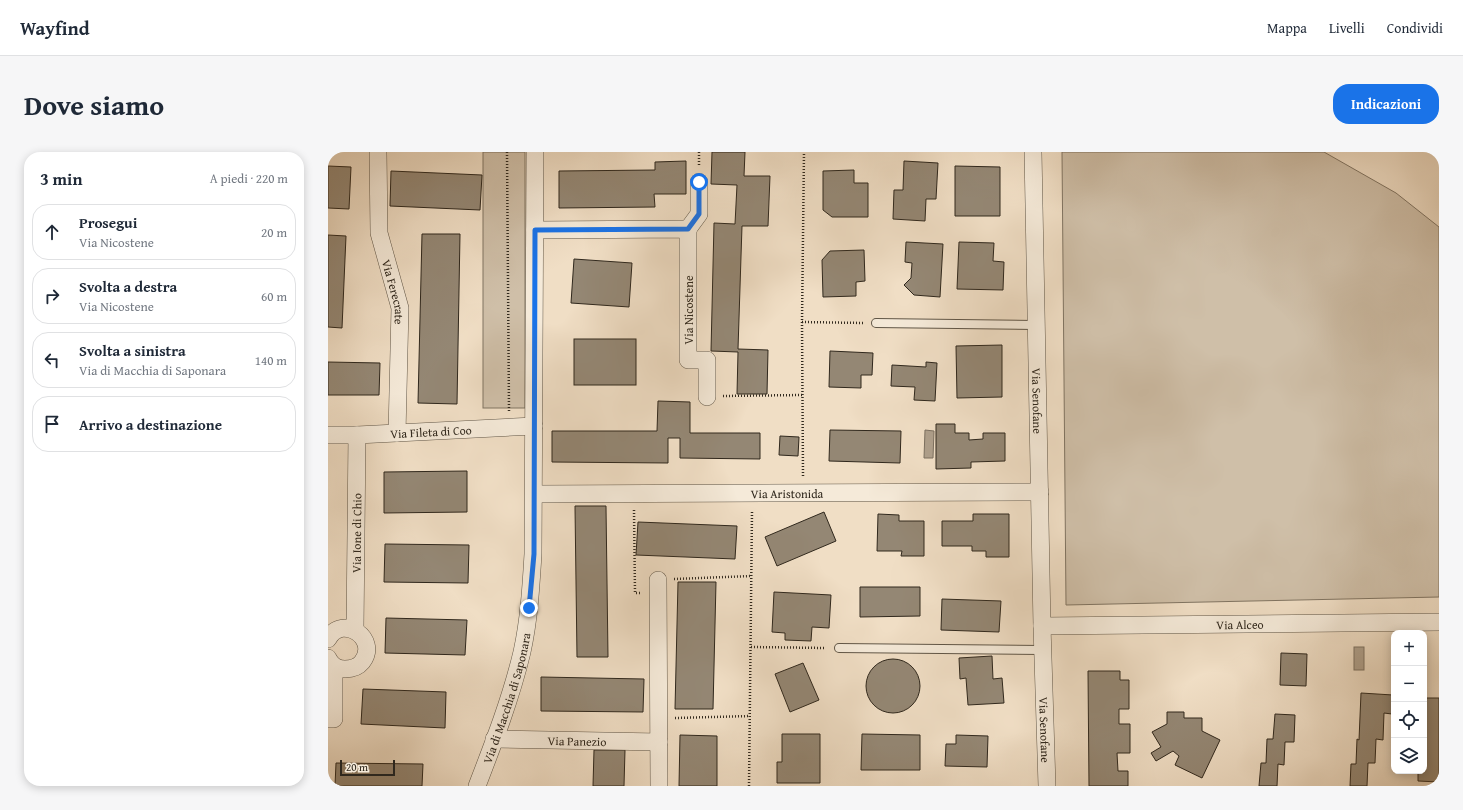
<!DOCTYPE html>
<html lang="it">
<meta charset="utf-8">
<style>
body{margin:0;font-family:"Gentium Book Plus",serif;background:#f6f6f7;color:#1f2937}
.controls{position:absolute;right:12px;bottom:12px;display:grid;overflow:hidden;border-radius:8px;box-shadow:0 2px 10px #0003}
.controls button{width:36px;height:36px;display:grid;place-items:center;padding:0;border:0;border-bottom:1px solid #e0e1e3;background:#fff;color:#1f2937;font:20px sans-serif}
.scale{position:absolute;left:12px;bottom:10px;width:55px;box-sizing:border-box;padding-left:4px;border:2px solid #30281d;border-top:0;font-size:11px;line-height:14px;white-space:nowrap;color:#30281d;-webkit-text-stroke:3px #f5ead9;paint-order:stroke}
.stop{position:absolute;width:12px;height:12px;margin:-9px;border:3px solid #1a73e8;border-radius:50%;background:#fff}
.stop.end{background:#1a73e8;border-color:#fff;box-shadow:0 1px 4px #0008}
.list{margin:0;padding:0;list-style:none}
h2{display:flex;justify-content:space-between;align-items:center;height:52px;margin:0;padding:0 16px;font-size:17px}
h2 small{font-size:13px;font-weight:400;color:#747a83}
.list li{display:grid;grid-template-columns:26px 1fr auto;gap:12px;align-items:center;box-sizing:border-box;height:56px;margin:0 8px 8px;padding:0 8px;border:1px solid #e0e1e3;border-radius:16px}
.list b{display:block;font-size:15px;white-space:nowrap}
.list p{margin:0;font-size:13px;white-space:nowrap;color:#747a83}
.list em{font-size:13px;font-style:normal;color:#747a83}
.icon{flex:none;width:22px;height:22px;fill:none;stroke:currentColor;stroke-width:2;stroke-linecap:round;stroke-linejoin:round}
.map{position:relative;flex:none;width:1111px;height:634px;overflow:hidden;border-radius:16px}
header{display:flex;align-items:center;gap:24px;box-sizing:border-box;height:56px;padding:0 20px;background:#fff;border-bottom:1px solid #e0e1e3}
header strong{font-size:19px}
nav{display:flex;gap:22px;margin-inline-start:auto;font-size:14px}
.intro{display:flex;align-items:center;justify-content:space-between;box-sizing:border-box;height:96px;padding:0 24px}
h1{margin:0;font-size:28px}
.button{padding:10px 18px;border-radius:16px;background:#1a73e8;color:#fff;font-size:14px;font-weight:700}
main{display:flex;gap:24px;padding:0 24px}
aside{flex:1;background:#fff;border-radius:16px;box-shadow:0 2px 10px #0003}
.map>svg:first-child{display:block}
</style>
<header>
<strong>Wayfind</strong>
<nav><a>Mappa</a><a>Livelli</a><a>Condividi</a></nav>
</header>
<div class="intro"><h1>Dove siamo</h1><a class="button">Indicazioni</a></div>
<main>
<aside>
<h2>3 min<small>A piedi · 220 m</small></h2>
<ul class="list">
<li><svg class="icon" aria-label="ahead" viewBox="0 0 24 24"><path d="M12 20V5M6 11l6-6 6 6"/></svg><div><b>Prosegui</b><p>Via Nicostene</p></div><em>20 m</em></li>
<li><svg class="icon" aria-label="right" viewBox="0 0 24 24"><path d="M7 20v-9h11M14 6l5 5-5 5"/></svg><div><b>Svolta a destra</b><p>Via Nicostene</p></div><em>60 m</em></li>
<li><svg class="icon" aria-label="left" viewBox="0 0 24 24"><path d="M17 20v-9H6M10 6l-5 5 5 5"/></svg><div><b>Svolta a sinistra</b><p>Via di Macchia di Saponara</p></div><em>140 m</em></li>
<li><svg class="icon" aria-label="arrive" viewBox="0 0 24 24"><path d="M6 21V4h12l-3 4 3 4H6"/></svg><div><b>Arrivo a destinazione</b></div></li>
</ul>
</aside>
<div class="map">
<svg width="1111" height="634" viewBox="0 0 1111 634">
<rect width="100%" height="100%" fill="#f0dec5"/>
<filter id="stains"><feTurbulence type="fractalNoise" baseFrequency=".005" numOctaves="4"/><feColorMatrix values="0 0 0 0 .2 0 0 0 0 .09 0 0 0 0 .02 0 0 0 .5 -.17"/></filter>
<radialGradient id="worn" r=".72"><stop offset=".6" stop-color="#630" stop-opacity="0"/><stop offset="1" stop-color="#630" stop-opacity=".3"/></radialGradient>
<g fill="#cfbfa8" stroke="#807462">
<rect x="155" y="0" width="42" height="256"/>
<path d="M734,0H996L1068,41L1111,75V445L738,453Z"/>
</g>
<g fill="#afa08c" stroke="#7c7060">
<path d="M597,278L606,279L605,306H596Z"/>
<rect x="1026" y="495" width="10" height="23"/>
</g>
<g fill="#948774" stroke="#30281d">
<path d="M384,0H417L416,24H442L440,74H414L410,197L440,198L439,242H409L410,200L383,199L386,71L407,72L409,33L383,32Z"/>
<path d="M358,9V42H326L327,55L231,56V19L327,18V10Z"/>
<path d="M576,9L610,11L608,47H598L597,69L565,67L566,38H575Z"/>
<path d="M0,14L23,15L21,57L0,56Z"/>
<path d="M627,14L672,15V64H627Z"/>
<path d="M526,18V31H540V65H504L495,58V19Z"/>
<path d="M63,19L154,23L152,58L62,54Z"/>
<path d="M94,82H132L129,252L90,251Z"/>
<path d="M0,83L18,84L14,176L0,175Z"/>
<path d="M578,90L615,92L612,145L586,143L576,133L583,126L584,111L577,110Z"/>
<path d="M631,90L666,91L665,109L676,110L675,138L629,137Z"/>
<path d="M536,98L537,129L528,130V144L495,145L494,108L502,99Z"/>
<path d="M246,107L304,111L301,155L243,151Z"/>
<rect x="246" y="187" width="62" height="46"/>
<path d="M674,193V245L629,246L628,194Z"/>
<path d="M502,199L545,201L544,223H533V236L501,235Z"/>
<path d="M0,210L52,211L51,243H0Z"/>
<path d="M598,210L609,211L607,249L586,248L587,235L563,234L564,213L598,215Z"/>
<path d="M330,249L362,250V281H432V307L352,306V286H340V311L224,310V279H329Z"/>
<path d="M608,272H627V281H641V288L655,287V281H677V309L643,310V316L608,317Z"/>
<path d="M502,278L573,279L572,311L501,309Z"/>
<path d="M452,284L471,285L470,304L451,303Z"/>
<path d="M139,319V360L56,361V320Z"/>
<path d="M247,354H278L280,505H249Z"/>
<path d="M496,360L508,389L449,414L437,385Z"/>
<path d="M550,362L571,363V369H596V404H573L574,399H549Z"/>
<path d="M645,362H681V405H658V399H644V394H614V369H645Z"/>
<path d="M310,370L409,374L407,407L308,403Z"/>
<path d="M57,392L141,393L140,431L56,430Z"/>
<path d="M350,430H388L385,557H347Z"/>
<path d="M532,435H592V464L532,465Z"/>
<path d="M446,440L503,443L501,476L484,475L483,489L457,488V481L444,480Z"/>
<path d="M614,447L673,449L671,480L613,478Z"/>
<path d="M58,466L139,468L137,503L57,501Z"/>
<path d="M953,501L979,502L978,534L952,533Z"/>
<path d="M664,504L665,527L674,526L676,551L640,553L638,526L632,527L631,506Z"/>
<circle cx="565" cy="534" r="27"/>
<path d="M475,511L491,548L462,560L447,522Z"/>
<path d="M760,519H792V528H801V557H791V572H802V601H789L790,619H800V634H761Z"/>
<path d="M213,525L316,527L315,560L213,559Z"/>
<path d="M35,537L118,540L117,576L33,572Z"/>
<path d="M1033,541L1065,543L1064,562L1056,561L1055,588L1048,587L1047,611H1040L1039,634H1022L1023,612H1028L1029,587L1031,588Z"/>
<path d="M1096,546H1111V630L1090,629V619H1096Z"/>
<path d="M839,560H856V566H874V579L892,588L874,626L847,613L851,604L845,599L828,609L823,601L833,595L824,580L839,572Z"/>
<path d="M947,562L967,563L966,590H957L956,613L950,612L949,634H931L933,611H938L939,587H945Z"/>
<path d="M454,582H492V631H449V610H454Z"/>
<path d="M534,582L592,583V618H533Z"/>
<path d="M352,583L389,584V634H351Z"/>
<path d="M628,583L660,584L659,615L617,614L618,592H628Z"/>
<path d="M266,598H297L296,634H265Z"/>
<path d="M8,611L95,612L94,634H7Z"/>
</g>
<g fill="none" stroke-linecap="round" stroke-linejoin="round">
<g stroke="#605647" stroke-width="10">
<g id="lane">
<path d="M548,171L708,173"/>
<path d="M511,496L715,498"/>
</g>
</g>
<g stroke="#605647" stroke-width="18">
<g id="street">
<path id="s1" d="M50,0L51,81L72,156L69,281"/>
<path id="s2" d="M705,0L714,474L719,634"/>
<path d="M360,77L371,62V30"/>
<path d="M207,78L360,77V208H379V245"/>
<path id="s3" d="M0,283H29L206,274"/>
<path id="s4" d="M206,342L712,340"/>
<path d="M330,428L331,634"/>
<path id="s5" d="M714,474L1111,470"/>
<path id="s6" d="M27,478L29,283"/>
<path d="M0,487C14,461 52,487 34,510C30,515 24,517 17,517C10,517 3,513 0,506"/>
<path d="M0,567H6V514"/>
<path id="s7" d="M166,587L331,590"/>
<path id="s8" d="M149,634C166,590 183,546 194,500C201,468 203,435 205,402L207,0"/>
</g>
</g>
<g stroke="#30281d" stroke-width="2.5" stroke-dasharray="1 2" stroke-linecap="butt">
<path d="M179,0L181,259"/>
<path d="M371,0V13"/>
<path d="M474,170L536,171"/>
<path d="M395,244L474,243"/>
<path d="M475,324L474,170L476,0"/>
<path d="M306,358L307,441H313"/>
<path d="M346,427L423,424"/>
<path d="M423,495L498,496"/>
<path d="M347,566L422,564"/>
<path d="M421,634L424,359"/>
</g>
<use href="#lane" stroke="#f5ead9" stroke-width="8"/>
<use href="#street" stroke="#f5ead9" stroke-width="17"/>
</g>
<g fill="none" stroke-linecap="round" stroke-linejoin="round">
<path stroke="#1a73e8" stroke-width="5" d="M201,456L206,402L207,78L360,77L371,62V30"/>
</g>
<g text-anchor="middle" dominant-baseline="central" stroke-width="3" stroke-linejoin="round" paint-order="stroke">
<g font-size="12" fill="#30281d" stroke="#f5ead9">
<text stroke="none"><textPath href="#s1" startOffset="142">Via Ferecrate</textPath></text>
<text transform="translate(360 158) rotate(-90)">Via Nicostene</text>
<text stroke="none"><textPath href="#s2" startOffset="249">Via Senofane</textPath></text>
<text stroke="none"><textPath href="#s3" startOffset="103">Via Fileta di Coo</textPath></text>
<text stroke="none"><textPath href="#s4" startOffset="253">Via Aristonida</textPath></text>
<text stroke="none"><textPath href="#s6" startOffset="97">Via Ione di Chio</textPath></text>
<text stroke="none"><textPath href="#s5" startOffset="198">Via Alceo</textPath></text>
<text stroke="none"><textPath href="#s8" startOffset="93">Via di Macchia di Saponara</textPath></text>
<text stroke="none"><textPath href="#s2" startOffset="578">Via Senofane</textPath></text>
<text stroke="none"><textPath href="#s7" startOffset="83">Via Panezio</textPath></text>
</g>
</g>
<rect width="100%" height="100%" filter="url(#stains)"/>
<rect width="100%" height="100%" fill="url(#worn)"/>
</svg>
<div class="controls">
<button>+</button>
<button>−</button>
<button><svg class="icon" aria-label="locate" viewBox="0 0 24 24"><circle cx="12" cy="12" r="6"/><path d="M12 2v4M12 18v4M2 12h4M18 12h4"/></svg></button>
<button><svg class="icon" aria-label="layers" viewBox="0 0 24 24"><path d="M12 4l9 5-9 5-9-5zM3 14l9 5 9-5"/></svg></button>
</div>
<div class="scale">20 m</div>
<div class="stop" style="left:371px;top:30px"></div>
<div class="stop end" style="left:201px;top:456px"></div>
</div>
</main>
